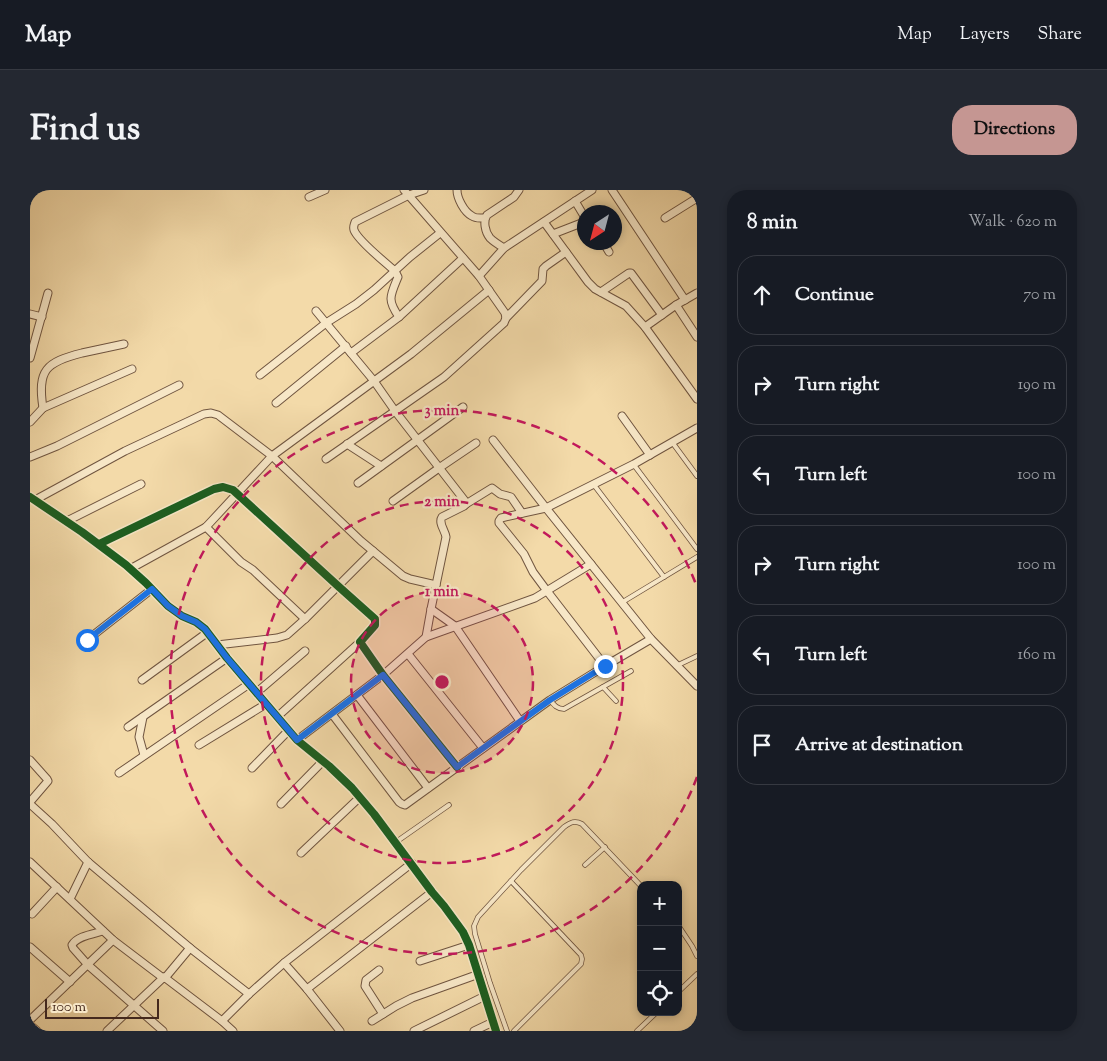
<!DOCTYPE html>
<meta charset="utf-8">
<style>
body{margin:0;font-family:"Sorts Mill Goudy",serif;background:#242831;color:#f1f3f6}
.controls{position:absolute;right:15px;bottom:15px;display:grid;overflow:hidden;border-radius:10px;box-shadow:0 2px 8px #0003}
.controls button{width:45px;height:45px;display:grid;place-items:center;padding:0;border:0;border-bottom:1px solid #363941;background:#171b24;color:#f1f3f6;font:25px sans-serif}
.compass{position:absolute;left:547px;top:15px;width:45px;height:45px;border-radius:50%;background:#171b24;box-shadow:0 2px 8px #0003;rotate:216deg}
.scale{position:absolute;left:15px;bottom:12px;width:114px;box-sizing:border-box;padding-left:5px;border:2px solid #45291d;border-top:0;font-size:14px;line-height:18px;white-space:nowrap;color:#45291d;-webkit-text-stroke:4px #f7e7c7;paint-order:stroke}
.stop{position:absolute;width:15px;height:15px;margin:-11px;border:4px solid #1a73e8;border-radius:50%;background:#fff}
.stop.end{background:#1a73e8;border-color:#fff;box-shadow:0 1px 5px #0008}
.list{margin:0;padding:0;list-style:none}
h2{display:flex;justify-content:space-between;align-items:center;height:65px;margin:0;padding:0 20px;font-size:21px}
h2 small{font-size:16px;font-weight:400;color:#9ea1a6}
.list li{display:grid;grid-template-columns:32px 1fr auto;gap:15px;align-items:center;box-sizing:border-box;height:80px;margin:0 10px 10px;padding:0 10px;border:1px solid #363941;border-radius:20px}
.list b{display:block;font-size:19px;white-space:nowrap}
.list em{font-size:16px;font-style:normal;color:#9ea1a6}
.icon{flex:none;width:28px;height:28px;fill:none;stroke:currentColor;stroke-width:2;stroke-linecap:round;stroke-linejoin:round}
.map{position:relative;flex:none;width:667px;height:841px;overflow:hidden;border-radius:20px}
header{display:flex;align-items:center;gap:30px;box-sizing:border-box;height:70px;padding:0 25px;background:#171b24;border-bottom:1px solid #363941}
header strong{font-size:24px}
nav{display:flex;gap:28px;margin-inline-start:auto;font-size:18px}
.intro{display:flex;align-items:center;justify-content:space-between;box-sizing:border-box;height:120px;padding:0 30px}
h1{margin:0;font-size:35px}
.button{padding:12px 22px;border-radius:20px;background:#c59692;color:#111;font-size:18px;font-weight:700}
main{display:flex;gap:30px;padding:0 30px}
aside{flex:1;background:#171b24;border-radius:20px;box-shadow:0 2px 8px #0003}
.map>svg:first-child{display:block}
</style>
<header>
<strong>Map</strong>
<nav><a>Map</a><a>Layers</a><a>Share</a></nav>
</header>
<div class="intro"><h1>Find us</h1><a class="button">Directions</a></div>
<main>
<div class="map">
<svg width="667" height="841" viewBox="0 0 667 841">
<rect width="100%" height="100%" fill="#f3daa9"/>
<filter id="stains"><feTurbulence type="fractalNoise" baseFrequency=".004" numOctaves="4"/><feColorMatrix values="0 0 0 0 .2 0 0 0 0 .09 0 0 0 0 .02 0 0 0 .5 -.17"/></filter>
<radialGradient id="worn" r=".72"><stop offset=".6" stop-color="#630" stop-opacity="0"/><stop offset="1" stop-color="#630" stop-opacity=".3"/></radialGradient>
<g fill="none" stroke-linecap="round" stroke-linejoin="round">
<g stroke="#705540" stroke-width="5.5">
<g id="lane">
<path d="M642,252L667,286"/>
<path d="M604,275L667,359"/>
<path d="M564,295L634,387"/>
<path d="M591,413L667,367"/>
<path d="M646,476L667,466"/>
<path d="M573,497L586,511"/>
<path d="M520,510C524,515 527,519 534,519L601,481"/>
<path d="M366,652L419,615"/>
<path d="M555,675L575,657"/>
<path d="M481,691L551,765L552,769L551,774L484,841"/>
<path d="M648,735L662,756L667,766"/>
<path d="M648,802L667,784"/>
<path d="M477,841L460,793L445,744L444,736L448,727L491,680L534,637C541,632 545,630 552,634L611,696"/>
<path d="M607,841L627,822"/>
</g>
</g>
<g stroke="#705540" stroke-width="9">
<g id="street">
<path d="M427,0C427,8 434,22 442,26C446,29 450,28 455,28"/>
<path d="M582,0L655,110"/>
<path d="M279,7L295,0"/>
<path d="M545,11L554,26"/>
<path d="M635,28L667,8"/>
<path d="M514,32L558,92L565,99L596,116L615,137L667,209"/>
<path d="M523,44L554,32"/>
<path d="M573,52L579,62"/>
<path d="M474,58C469,55 464,52 460,48C455,42 453,31 457,25L484,7L489,0"/>
<path d="M449,86L474,58L562,0"/>
<path d="M571,102L599,83H601L632,125"/>
<path d="M646,115L667,147"/>
<path d="M286,121L344,191L365,221L435,311L436,314L434,316L412,327C408,333 415,340 416,347L401,419L396,447"/>
<path d="M0,124L12,127"/>
<path d="M369,127C357,110 360,106 368,87L365,81C356,73 328,51 324,40C323,36 324,36 325,32L379,5L394,0"/>
<path d="M476,128L512,91L513,79L516,76L536,62"/>
<path d="M615,137L646,115L667,103"/>
<path d="M321,163L369,127L433,68"/>
<path d="M0,168L18,103"/>
<path d="M230,185L296,133L326,114L344,100L380,67L410,43"/>
<path d="M246,213L316,156"/>
<path d="M13,218C7,180 16,172 52,163C66,160 80,157 94,154"/>
<path d="M592,226L620,265"/>
<path d="M0,232L13,218L102,179"/>
<path d="M463,250L516,318L621,449L667,496"/>
<path d="M317,254L351,276"/>
<path d="M0,267L27,256L149,195"/>
<path d="M296,269L414,187L474,133L476,128L475,123L449,86L374,0"/>
<path d="M328,293L433,217"/>
<path d="M0,307L52,342L96,375L116,393L138,416L152,426L166,432L175,439L197,468L267,550L299,576L322,598L344,624L402,702L414,716L433,742L439,755L466,841"/>
<path d="M5,310L95,261L174,224L181,223L188,225L242,266L331,351L373,386L380,389L406,395"/>
<path d="M363,311L409,278L446,253"/>
<path d="M436,314L462,298L470,304L481,307L492,323"/>
<path d="M37,331L111,294"/>
<path d="M176,337L211,372L223,380L275,429"/>
<path d="M69,354L184,299L193,297L203,300L308,396L345,429V435L330,452L353,485L427,577"/>
<path d="M100,379L176,337L242,266L381,164L459,100"/>
<path d="M401,419L425,436L490,531"/>
<path d="M57,450L122,399"/>
<path d="M187,455L247,448L257,445L275,429L343,361"/>
<path d="M378,464L453,558"/>
<path d="M575,476L517,401L503,382L494,364L469,333V331L471,328L516,318L604,274L667,238"/>
<path d="M112,490L178,442"/>
<path d="M226,503L275,461"/>
<path d="M327,505L398,598"/>
<path d="M302,524L369,612L372,614L375,615L520,510L575,476L621,449"/>
<path d="M113,527L109,547L114,565"/>
<path d="M247,527L330,452"/>
<path d="M98,537L197,468"/>
<path d="M267,550L353,485L396,447L505,408L561,374"/>
<path d="M169,555L236,514"/>
<path d="M0,570L17,589L18,591L0,612"/>
<path d="M222,578L259,540"/>
<path d="M89,583L219,494"/>
<path d="M0,614L22,634L58,672L160,758L219,804"/>
<path d="M251,614L293,571"/>
<path d="M271,663L330,607"/>
<path d="M0,672L83,750L133,788"/>
<path d="M40,709L58,672"/>
<path d="M2,724L27,697"/>
<path d="M73,741C63,744 47,746 42,755L43,758L58,775L133,841"/>
<path d="M0,757L40,792"/>
<path d="M390,771L439,755"/>
<path d="M254,773L277,799L310,841"/>
<path d="M349,780L336,790L335,796L353,824"/>
<path d="M135,788L160,758"/>
<path d="M277,799L402,702"/>
<path d="M0,830L83,750"/>
<path d="M192,831L203,841"/>
<path d="M342,831L366,816L382,808L449,784"/>
<path d="M0,835L7,841"/>
<path d="M77,841L134,787L192,831L219,804L254,773L382,673"/>
<path d="M384,841L455,806"/>
<path d="M444,841L463,832"/>
</g>
</g>
<use href="#lane" stroke="#f7e7c7" stroke-width="4"/>
<use href="#street" stroke="#f7e7c7" stroke-width="7"/>
<g stroke="#f7e7c7" stroke-width="11">
<g id="cycleway">
<path d="M0,307L52,342L96,375L116,393L138,416L152,426L166,432L175,439L197,468L267,550L299,576L322,598L344,624L402,702L414,716L433,742L439,755L466,841"/>
<path d="M69,354L184,299L193,297L203,300L308,396L345,429V435L330,452L353,485L427,577"/>
</g>
</g>
<use href="#cycleway" stroke="#1b5e20" stroke-width="8"/>
</g>
<g fill="none" stroke-linecap="round" stroke-linejoin="round">
<path stroke="#1a73e8" stroke-width="6" d="M57,450L122,399L138,416L152,426L166,432L175,439L197,468L267,550L353,485L427,577L520,510L575,476"/>
</g>
<circle cx="412" cy="492" r="91" fill="#c2185b" fill-opacity=".12"/>
<g fill="none" stroke="#c2185b" stroke-width="2.5" stroke-dasharray="9 6">
<circle cx="412" cy="492" r="91"/>
<circle cx="412" cy="492" r="181"/>
<path d="M667 587A272 272 0 1 1 667 397"/>
</g>
<circle cx="412" cy="492" r="8" fill="#c2185b" stroke="#f7e7c7" stroke-width="2.5"/>
<g font-size="15" text-anchor="middle" font-weight="bold" fill="#c2185b" stroke="#f7e7c7" stroke-width="4.5" stroke-linejoin="round" paint-order="stroke">
<text x="412" y="225">3 min</text>
<text x="412" y="316">2 min</text>
<text x="412" y="406">1 min</text>
</g>
<rect width="100%" height="100%" filter="url(#stains)"/>
<rect width="100%" height="100%" fill="url(#worn)"/>
</svg>
<div class="controls">
<button>+</button>
<button>−</button>
<button><svg class="icon" aria-label="locate" viewBox="0 0 24 24"><circle cx="12" cy="12" r="6"/><path d="M12 2v4M12 18v4M2 12h4M18 12h4"/></svg></button>
</div>
<svg class="compass" viewBox="-18 -18 36 36"><path d="M0-13l5 13h-10z" fill="#e53935"/><path d="M0 13l5-13h-10z" fill="#9ea1a6"/></svg>
<div class="scale">100 m</div>
<div class="stop" style="left:57px;top:450px"></div>
<div class="stop end" style="left:575px;top:476px"></div>
</div>
<aside>
<h2>8 min<small>Walk · 620 m</small></h2>
<ul class="list">
<li><svg class="icon" aria-label="ahead" viewBox="0 0 24 24"><path d="M12 20V5M6 11l6-6 6 6"/></svg><div><b>Continue</b></div><em>70 m</em></li>
<li><svg class="icon" aria-label="right" viewBox="0 0 24 24"><path d="M7 20v-9h11M14 6l5 5-5 5"/></svg><div><b>Turn right</b></div><em>190 m</em></li>
<li><svg class="icon" aria-label="left" viewBox="0 0 24 24"><path d="M17 20v-9H6M10 6l-5 5 5 5"/></svg><div><b>Turn left</b></div><em>100 m</em></li>
<li><svg class="icon" aria-label="right" viewBox="0 0 24 24"><path d="M7 20v-9h11M14 6l5 5-5 5"/></svg><div><b>Turn right</b></div><em>100 m</em></li>
<li><svg class="icon" aria-label="left" viewBox="0 0 24 24"><path d="M17 20v-9H6M10 6l-5 5 5 5"/></svg><div><b>Turn left</b></div><em>160 m</em></li>
<li><svg class="icon" aria-label="arrive" viewBox="0 0 24 24"><path d="M6 21V4h12l-3 4 3 4H6"/></svg><div><b>Arrive at destination</b></div></li>
</ul>
</aside>
</main>
